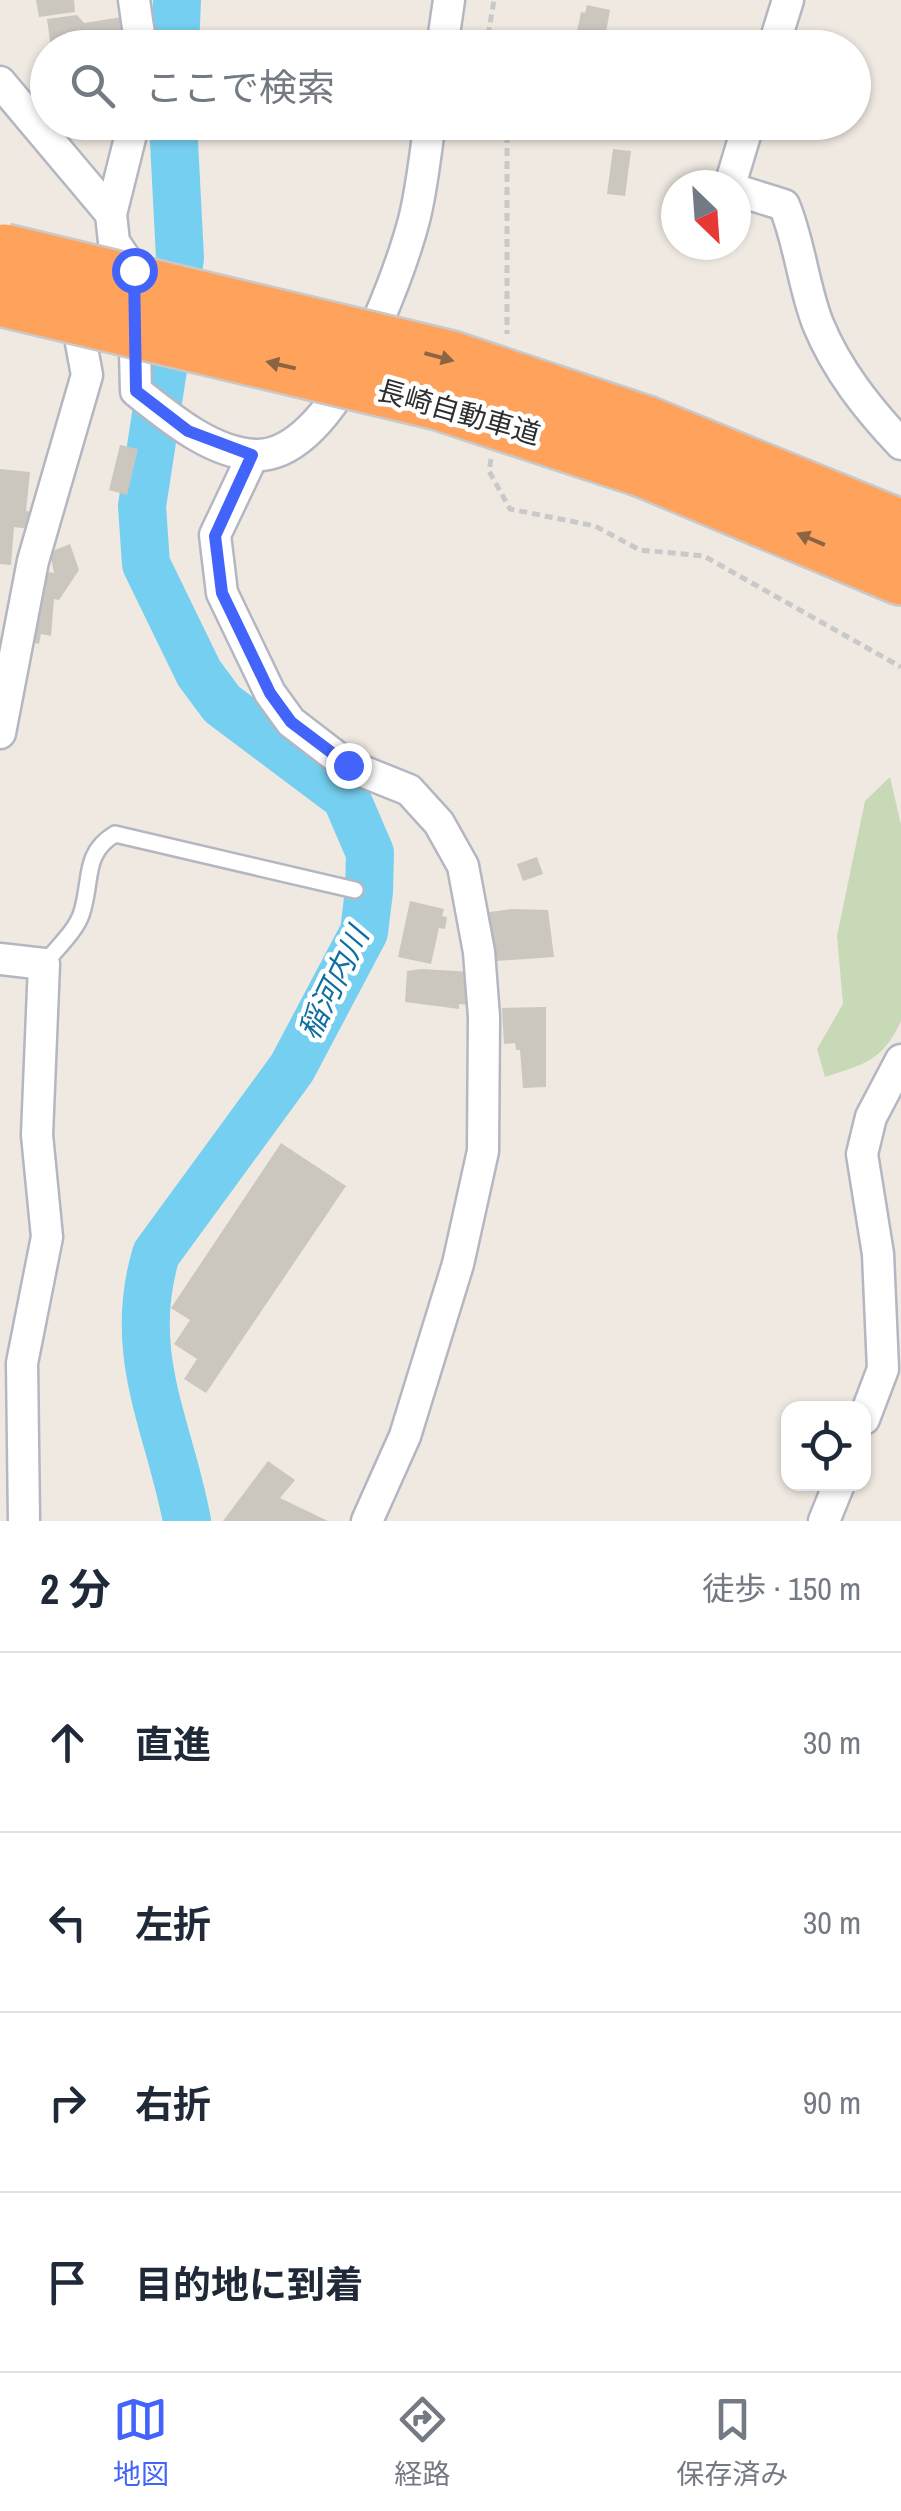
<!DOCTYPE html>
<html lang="ja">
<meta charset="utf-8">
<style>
body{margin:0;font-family:"Archivo Narrow","Noto Sans JP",sans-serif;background:#f6f6f7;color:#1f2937}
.controls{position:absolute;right:30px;bottom:30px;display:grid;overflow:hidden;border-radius:20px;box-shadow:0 2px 8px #0004}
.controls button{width:90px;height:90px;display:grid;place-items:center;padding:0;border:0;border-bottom:2px solid #e0e1e3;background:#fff;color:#1f2937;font:50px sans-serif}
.compass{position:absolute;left:661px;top:170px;width:90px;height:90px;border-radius:50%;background:#fff;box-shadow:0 2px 8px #0004;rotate:155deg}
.stop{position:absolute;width:30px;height:30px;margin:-22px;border:8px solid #4264fb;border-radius:50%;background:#fff}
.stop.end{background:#4264fb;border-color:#fff;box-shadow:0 2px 10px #0008}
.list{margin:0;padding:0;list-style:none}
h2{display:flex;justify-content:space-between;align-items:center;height:130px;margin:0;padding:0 40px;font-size:42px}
h2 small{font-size:32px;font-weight:400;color:#747a83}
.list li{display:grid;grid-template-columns:65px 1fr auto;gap:30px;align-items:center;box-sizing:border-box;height:180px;padding:0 40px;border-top:2px solid #e0e1e3}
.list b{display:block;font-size:38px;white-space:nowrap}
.list em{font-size:32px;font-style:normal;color:#747a83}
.icon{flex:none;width:55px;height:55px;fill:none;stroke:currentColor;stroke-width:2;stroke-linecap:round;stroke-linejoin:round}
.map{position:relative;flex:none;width:901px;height:1521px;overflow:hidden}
.search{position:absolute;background:#fff;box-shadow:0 2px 8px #0004;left:30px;right:30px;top:30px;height:110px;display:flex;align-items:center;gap:25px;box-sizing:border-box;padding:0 35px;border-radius:55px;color:#747a83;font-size:38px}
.sheet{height:850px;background:#fff}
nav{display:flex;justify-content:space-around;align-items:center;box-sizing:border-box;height:140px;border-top:2px solid #e0e1e3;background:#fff;font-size:28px;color:#747a83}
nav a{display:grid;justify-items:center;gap:5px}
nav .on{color:#4264fb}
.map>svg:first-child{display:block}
</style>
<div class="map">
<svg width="901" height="1521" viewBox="0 0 901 1521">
<rect width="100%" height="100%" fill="#efe9e1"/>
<path fill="#c8d9b8" d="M890,777L901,825V1021C882,1062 864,1064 825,1077L817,1049L843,1004L837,936L865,801Z"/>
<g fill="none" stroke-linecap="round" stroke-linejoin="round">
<g stroke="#75cff0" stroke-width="48">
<path d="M175,48L177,0"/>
<path d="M173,122L180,258L142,506L146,564L199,673L222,704L346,797L370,853L369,891L364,932L292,1068L156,1254C126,1355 169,1425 187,1521"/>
</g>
</g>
<g fill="#cbc7bf">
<path d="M36,0H74L75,12L39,17Z"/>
<path d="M587,5L610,10L603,48H574L581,12L585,13Z"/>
<path d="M77,15L84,23L122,17L126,48H51L47,19Z"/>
<path d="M527,35L546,46L550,39L559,44L557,48H519Z"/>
<path d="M555,122H617L608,134Z"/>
<path d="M613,149L631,151L625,196L607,194Z"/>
<path d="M120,445L138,449L127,495L109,490Z"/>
<path d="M0,469L30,472L26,511L32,512L30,529L14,527L11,565L0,564Z"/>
<path d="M70,544L79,570L59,600L54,599L51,636L41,634L39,644L27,641L43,571L54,573L50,552Z"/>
<path d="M537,857L543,874L523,881L517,864Z"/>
<path d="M410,901L444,909L442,916L447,917L445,929L439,928L431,964L398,957Z"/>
<path d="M512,909L548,910L554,957L496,961L495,952L488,953L483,913Z"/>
<path d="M421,969L473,972L470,1005L459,1004V1009L405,1002L407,971Z"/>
<path d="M546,1007V1087L523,1088L520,1050H516L515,1043L504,1044L502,1008Z"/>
<path d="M281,1143L346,1186L206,1393L184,1379L197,1359L174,1344L190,1320L171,1308Z"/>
<path d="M268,1461L295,1480L280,1498L328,1521H223Z"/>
</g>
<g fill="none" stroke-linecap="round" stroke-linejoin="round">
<g stroke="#b4b7c1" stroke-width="20">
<path id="lane" d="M44,964C56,949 77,930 82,912C92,880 83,853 115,834L355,890"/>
</g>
<g stroke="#b4b7c1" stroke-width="35">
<g id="street">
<path d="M134,0L141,48"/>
<path d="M442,48L449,0"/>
<path d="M773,48L788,0"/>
<path d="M0,82L111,214"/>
<path d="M134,122L111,214L114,242L133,270L136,391C169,417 211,453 255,455C333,459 398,281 414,220C422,189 425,155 430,122"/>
<path d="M730,185L749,122"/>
<path d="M736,190L784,205C800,243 803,286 818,324C837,370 867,408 901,444"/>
<path d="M253,455L215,535L222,593L270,693L291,722L347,765L409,790L439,823L463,866L479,952L484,1017L483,1151L458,1264L405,1436L367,1521"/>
<path d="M0,733L33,561L87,375L81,343L88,309"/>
<path d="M0,959L44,964L37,1135L47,1237L22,1363L24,1521"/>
<path d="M864,1419L883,1369L878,1254L862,1154L871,1117L901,1060"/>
<path d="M824,1521L839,1484"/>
</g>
</g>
<g stroke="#c9c9c9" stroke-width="60">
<g id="highway">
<path d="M646,424L901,528"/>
<path d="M643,469L901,577"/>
</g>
</g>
<g stroke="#c9c9c9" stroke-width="5" stroke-dasharray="8 5" stroke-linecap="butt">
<path d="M486,48L494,0"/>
<path d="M507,122V334"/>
<path d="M491,459L489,471L510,509L595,526L640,550L704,556L901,667"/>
</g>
<use href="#lane" stroke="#fff" stroke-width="15"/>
<use href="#street" stroke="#fff" stroke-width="30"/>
<use href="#highway" stroke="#ffa35c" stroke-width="55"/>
<g stroke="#c9c9c9" stroke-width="60" stroke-linecap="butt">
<g id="highway-bridge">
<path d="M4,252L451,359L646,424"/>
<path d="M0,298L439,402L643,469"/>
</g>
</g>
<use href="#highway-bridge" stroke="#ffa35c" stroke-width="55"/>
</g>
<defs><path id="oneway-solid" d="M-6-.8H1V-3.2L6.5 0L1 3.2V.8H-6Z" transform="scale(2.5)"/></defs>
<g fill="#8c6343">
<use href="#oneway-solid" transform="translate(439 357) rotate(15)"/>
<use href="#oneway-solid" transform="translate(281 365) rotate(-167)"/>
<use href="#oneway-solid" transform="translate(811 539) rotate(-157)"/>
</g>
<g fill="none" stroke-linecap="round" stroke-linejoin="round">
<path stroke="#4264fb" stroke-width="12" d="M134,270L136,391L188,431L252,455L215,536L222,593L270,693L291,722L348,765"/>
</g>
<g text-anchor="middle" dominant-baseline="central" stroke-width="9" stroke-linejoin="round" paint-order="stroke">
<g font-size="28" fill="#2e2e2e" stroke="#fff">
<text transform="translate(459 412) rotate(16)">長崎自動車道</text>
</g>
<g font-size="30" font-style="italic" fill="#0d6fa3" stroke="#fff">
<text transform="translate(333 983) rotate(-64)">稲河内川</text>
</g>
</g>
</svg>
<div class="controls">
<button><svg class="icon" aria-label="locate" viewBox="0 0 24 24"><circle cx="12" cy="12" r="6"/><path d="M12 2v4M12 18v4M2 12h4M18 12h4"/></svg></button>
</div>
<svg class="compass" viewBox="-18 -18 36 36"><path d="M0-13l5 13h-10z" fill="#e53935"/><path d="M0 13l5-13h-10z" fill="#747a83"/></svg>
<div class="stop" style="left:134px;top:270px"></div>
<div class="stop end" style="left:348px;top:765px"></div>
<div class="search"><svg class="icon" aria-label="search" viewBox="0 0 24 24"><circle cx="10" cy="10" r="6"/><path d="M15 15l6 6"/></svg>ここで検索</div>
</div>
<section class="sheet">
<h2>2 分<small>徒歩 · 150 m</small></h2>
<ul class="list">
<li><svg class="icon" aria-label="ahead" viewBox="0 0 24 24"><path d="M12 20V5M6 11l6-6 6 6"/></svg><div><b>直進</b></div><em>30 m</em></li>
<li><svg class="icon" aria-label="left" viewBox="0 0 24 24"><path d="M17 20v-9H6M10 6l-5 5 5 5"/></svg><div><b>左折</b></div><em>30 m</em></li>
<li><svg class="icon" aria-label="right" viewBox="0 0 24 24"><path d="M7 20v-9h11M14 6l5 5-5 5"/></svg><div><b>右折</b></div><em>90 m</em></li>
<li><svg class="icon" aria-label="arrive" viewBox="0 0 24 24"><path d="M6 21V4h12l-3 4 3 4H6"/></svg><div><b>目的地に到着</b></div></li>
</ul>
</section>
<nav>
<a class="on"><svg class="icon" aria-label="map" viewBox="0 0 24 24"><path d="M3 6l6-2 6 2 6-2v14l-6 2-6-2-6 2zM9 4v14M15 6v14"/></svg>地図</a>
<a><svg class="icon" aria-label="directions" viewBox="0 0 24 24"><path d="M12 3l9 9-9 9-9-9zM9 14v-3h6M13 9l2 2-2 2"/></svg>経路</a>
<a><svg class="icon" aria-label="saved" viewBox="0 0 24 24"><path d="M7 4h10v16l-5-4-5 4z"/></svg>保存済み</a>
</nav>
